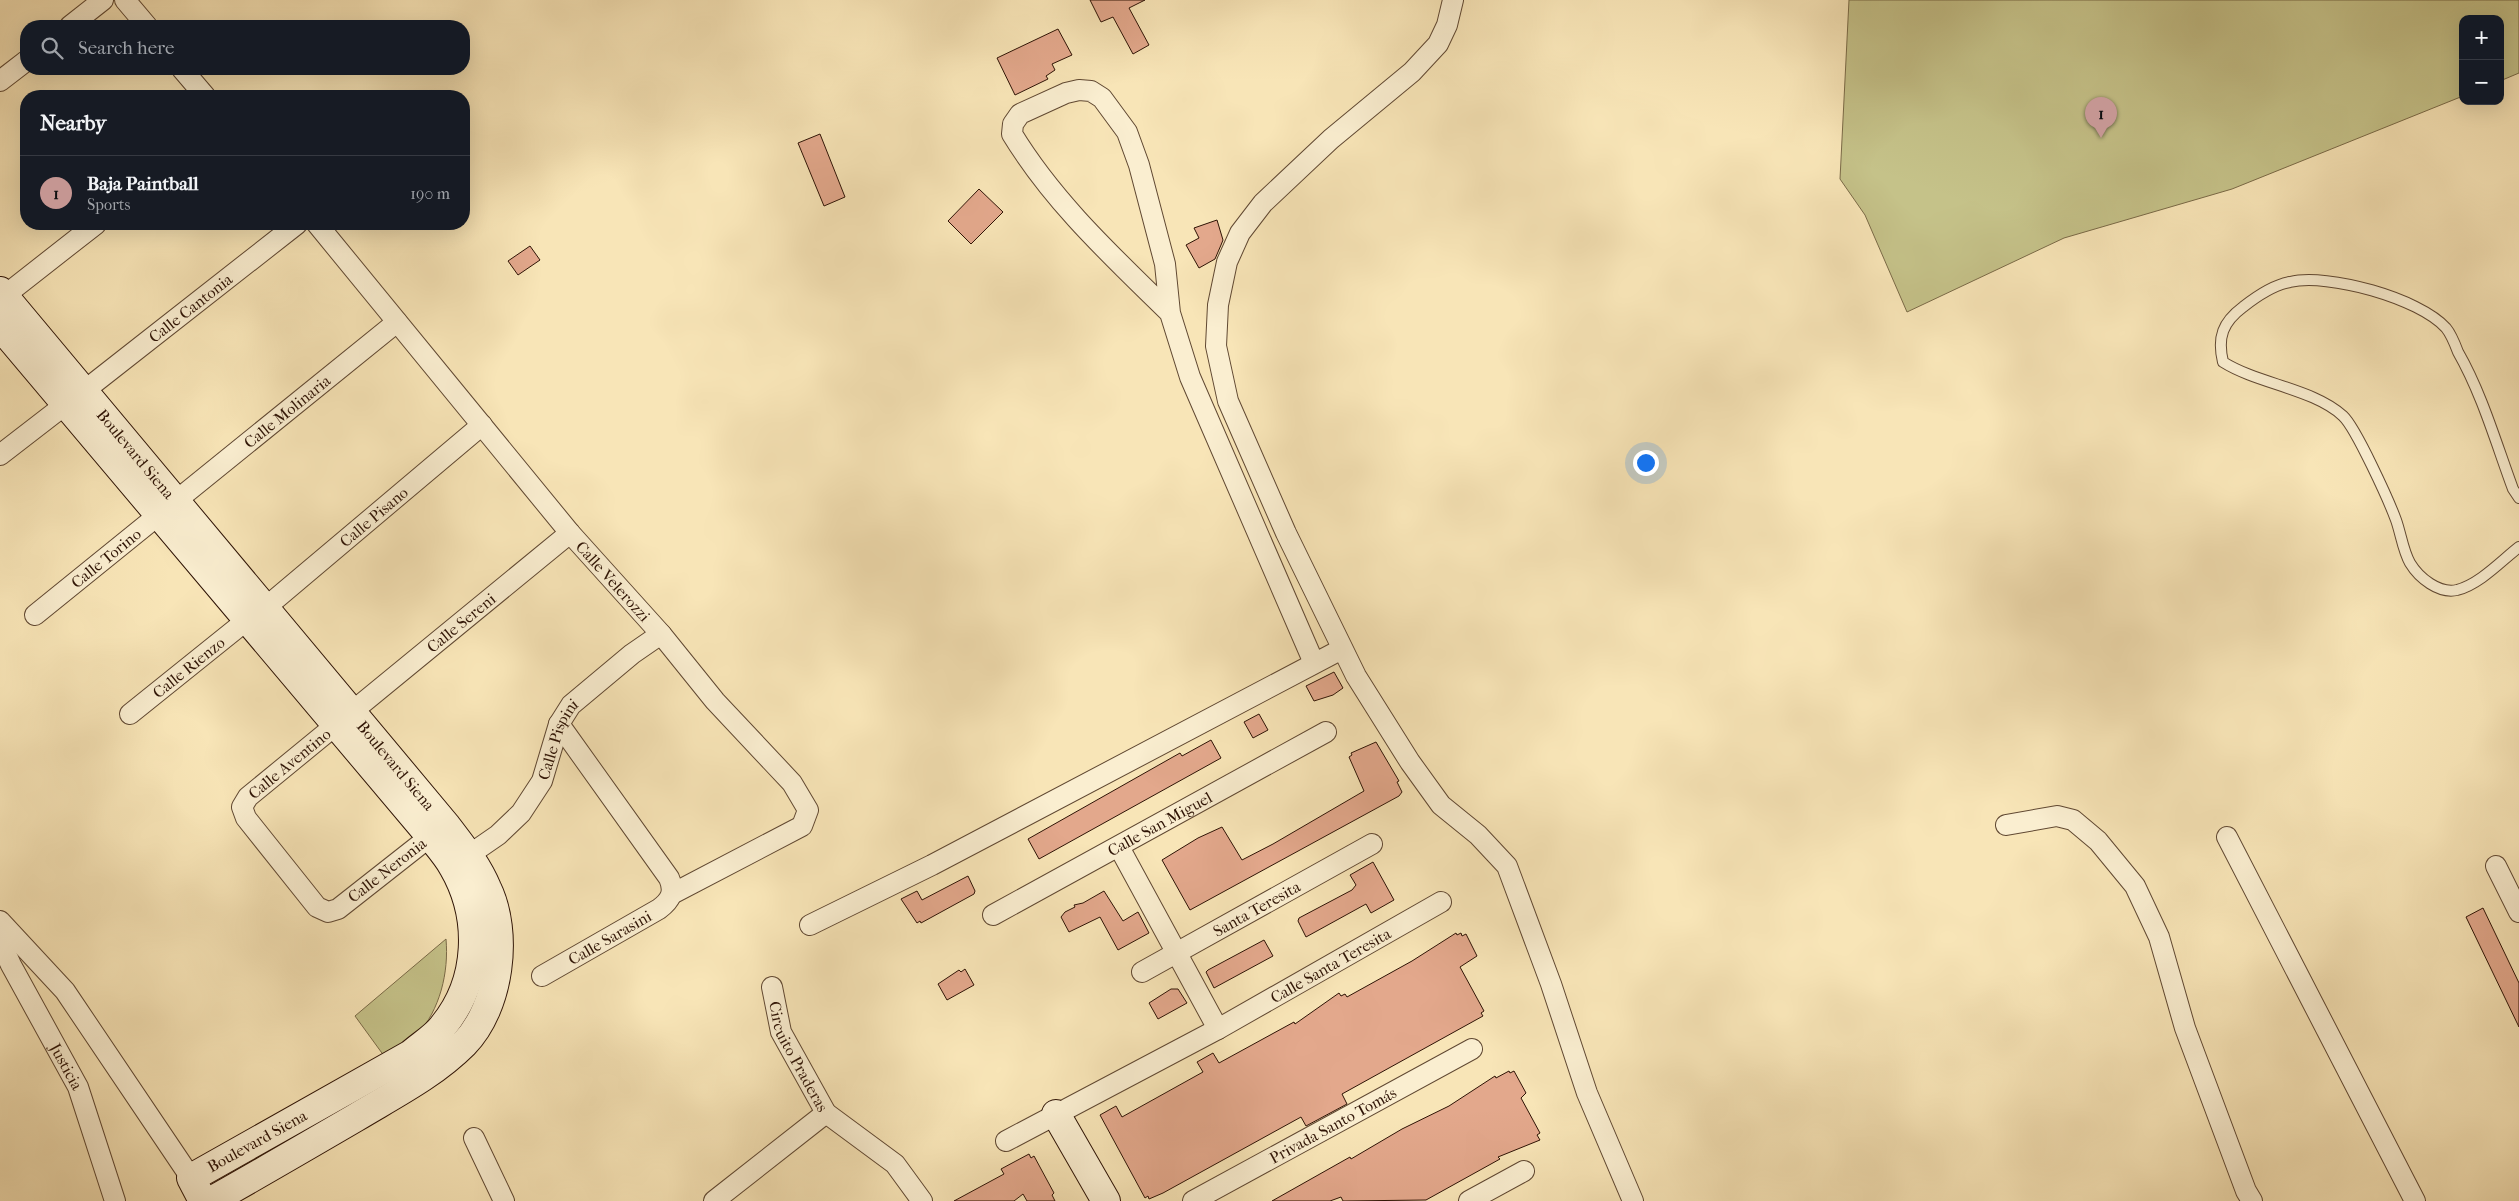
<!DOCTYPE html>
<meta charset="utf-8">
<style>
body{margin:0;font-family:"IM FELL French Canon",serif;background:#20242c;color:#f1f3f6}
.controls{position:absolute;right:15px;top:15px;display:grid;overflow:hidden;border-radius:10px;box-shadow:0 5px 20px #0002}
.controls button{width:45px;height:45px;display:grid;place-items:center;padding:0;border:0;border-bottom:1px solid #363941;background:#171b24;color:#f1f3f6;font:25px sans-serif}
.you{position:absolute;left:1645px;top:462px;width:18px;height:18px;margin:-12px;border:4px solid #fff;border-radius:50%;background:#1a73e8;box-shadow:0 0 0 8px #1a73e833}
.badge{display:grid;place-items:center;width:32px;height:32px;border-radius:50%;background:#c59692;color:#111;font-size:16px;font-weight:700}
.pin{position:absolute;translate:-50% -41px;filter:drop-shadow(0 1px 2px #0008)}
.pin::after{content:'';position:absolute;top:26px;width:18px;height:15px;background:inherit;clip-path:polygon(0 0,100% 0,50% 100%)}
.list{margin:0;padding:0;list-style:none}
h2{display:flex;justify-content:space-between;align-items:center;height:65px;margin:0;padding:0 20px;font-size:21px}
h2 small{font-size:16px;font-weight:400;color:#9ea1a6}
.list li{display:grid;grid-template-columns:32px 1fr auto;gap:15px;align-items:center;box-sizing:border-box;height:75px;padding:0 20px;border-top:1px solid #363941}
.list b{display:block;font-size:19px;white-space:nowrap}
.list p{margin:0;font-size:16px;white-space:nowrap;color:#9ea1a6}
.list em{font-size:16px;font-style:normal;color:#9ea1a6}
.icon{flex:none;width:28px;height:28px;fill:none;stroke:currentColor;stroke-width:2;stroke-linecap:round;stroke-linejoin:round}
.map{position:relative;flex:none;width:2519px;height:1201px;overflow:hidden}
.search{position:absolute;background:#171b24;box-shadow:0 5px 20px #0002;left:20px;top:20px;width:450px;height:55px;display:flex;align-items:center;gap:12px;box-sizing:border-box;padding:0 18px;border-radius:20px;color:#9ea1a6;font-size:19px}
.panel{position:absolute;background:#171b24;box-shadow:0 5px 20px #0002;left:20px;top:90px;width:450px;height:140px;border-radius:20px}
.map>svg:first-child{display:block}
</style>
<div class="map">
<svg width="2519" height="1201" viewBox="0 0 2519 1201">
<rect width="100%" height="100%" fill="#f8e5b7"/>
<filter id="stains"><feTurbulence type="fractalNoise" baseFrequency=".004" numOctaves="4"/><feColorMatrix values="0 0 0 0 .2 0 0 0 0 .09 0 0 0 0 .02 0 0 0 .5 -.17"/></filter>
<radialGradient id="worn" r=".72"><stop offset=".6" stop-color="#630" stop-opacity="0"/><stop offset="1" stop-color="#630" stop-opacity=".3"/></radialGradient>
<g fill="#c5c289" stroke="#7a6a47">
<path d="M1849,0H2519V73L2500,81V19H2463V96L2232,189L2064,238L1907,312L1865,215L1840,179Z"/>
<path d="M446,939C449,972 440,1010 417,1035C409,1044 397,1052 387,1060L355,1016Z"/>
</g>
<g fill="#e3a88c" stroke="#2e1305">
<path d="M1090,0H1145L1129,8L1149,45L1133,54L1113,17L1101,22Z"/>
<path d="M1058,29L1072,55L1052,64L1055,70L1046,76L1048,79L1015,95L997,58Z"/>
<path d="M820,134L845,197L824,206L798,143Z"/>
<path d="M979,189L1003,212L971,244L948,221Z"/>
<path d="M1217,220L1223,240L1221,245L1215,259L1199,268L1186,245L1199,238L1194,228Z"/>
<path d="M530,246L540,260L518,275L508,261Z"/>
<path d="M1334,672L1343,688L1333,695L1314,701L1306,686Z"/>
<path d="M1259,714L1268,730L1253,738L1244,722Z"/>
<path d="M1211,740L1221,758L1039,859L1028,839L1180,753L1182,756Z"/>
<path d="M1376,742L1399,781L1397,782L1402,792L1399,796L1190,910L1162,860L1198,838L1222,827L1242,860L1273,844L1364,791L1349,757L1352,755L1351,753Z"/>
<path d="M1373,862L1394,900L1371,913L1366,904L1306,937L1298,921L1299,918L1352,890L1356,885L1350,875Z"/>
<path d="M968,876L975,891L974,894L921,923L920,921L917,923L901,899L917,891L922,900Z"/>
<path d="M1104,891L1123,921L1138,912L1149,933L1118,950L1100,917L1069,932L1061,917L1065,912L1075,907L1074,905L1083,903Z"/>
<path d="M2483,908L2519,983V1027L2466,917Z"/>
<path d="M1456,933L1457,935L1461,933L1462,936L1466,934L1477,956L1460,967L1484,1011L1481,1013L1483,1016L1342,1094L1347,1104L1306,1126L1301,1117L1163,1193L1149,1199L1148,1196L1145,1198L1100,1115L1116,1106L1122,1117L1203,1072L1197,1062L1213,1053L1219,1063L1294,1022L1295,1024L1339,993L1341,996L1345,994L1347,997L1412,961Z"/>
<path d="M1264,940L1273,956L1214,988L1206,972L1208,970Z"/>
<path d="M965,969L974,985L947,1000L938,984L959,970L961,972Z"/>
<path d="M1171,989H1178L1187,1003L1158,1019L1149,1003Z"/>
<path d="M1509,1071L1510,1073L1514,1071L1526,1093L1521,1098L1540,1133L1537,1135L1540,1140L1498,1157L1500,1159L1426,1200L1343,1201L1341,1197L1330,1201H1272L1350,1157L1351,1159L1402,1129L1449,1106L1495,1076L1496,1078Z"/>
<path d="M1029,1154L1031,1158L1034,1156L1054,1193L1052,1195L1055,1201H1027L1023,1194L1014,1201H954L1004,1174L1001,1169Z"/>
</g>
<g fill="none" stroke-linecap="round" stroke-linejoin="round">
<g stroke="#604832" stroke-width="12">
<path id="lane" d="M2519,498L2513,489C2496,443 2482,394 2458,352C2455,344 2451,334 2446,328C2419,298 2328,273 2290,282C2273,285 2257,296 2243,307C2223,322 2217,337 2223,362C2258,384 2314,389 2343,416C2356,428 2389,501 2396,520C2401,534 2403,551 2410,563C2419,578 2439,594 2457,590C2480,584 2501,561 2519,547"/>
</g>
<g stroke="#604832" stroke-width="22">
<g id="street">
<path d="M125,0L147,26"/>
<path d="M1453,0L1447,25L1438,44L1412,72L1331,139L1263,203L1240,233L1227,262L1218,305L1216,346L1228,401L1286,533L1356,676L1410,762L1441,805L1478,835L1507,866L1551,984L1587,1093L1633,1201"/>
<path d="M70,26L103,0"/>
<path d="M182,69L205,96"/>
<path d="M0,81L26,61"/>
<path id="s1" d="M317,224L570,533L661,634L715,701L792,783L808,810L802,826L672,894"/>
<path d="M4,296L96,224"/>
<path d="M1170,313C1113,257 1054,203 1012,134L1013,124L1020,114L1066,93L1079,90L1091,91L1102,98L1127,132L1139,165L1165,264L1170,313L1190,377L1314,663"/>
<path id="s2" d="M84,391L297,224"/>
<path d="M0,455L66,404"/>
<path id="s3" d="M265,608L482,425"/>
<path id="s4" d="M35,615L397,322"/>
<path id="s5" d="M130,714L247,620"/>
<path d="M2006,825L2057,816L2073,820L2098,841L2135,886L2159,937L2185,1028L2246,1191L2252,1201"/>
<path id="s6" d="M441,828L338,909L328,912L317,907L246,818L242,807L248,797L570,533"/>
<path d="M2227,837L2415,1201"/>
<path d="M1119,847L1218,1029"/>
<path id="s7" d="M469,855L498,835L521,813L542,781L559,724L571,705L632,654L661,634"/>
<path d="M2496,866L2519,912"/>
<path id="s8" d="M993,915L1326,732"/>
<path d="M0,921L65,991L191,1178"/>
<path d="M810,925L932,865L1342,649"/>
<path id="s9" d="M0,941L11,965L78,1087L115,1201"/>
<path id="s10" d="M1142,972L1372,844"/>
<path id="s11" d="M542,976L659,909C671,900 675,892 669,878L559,724"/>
<path id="s12" d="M772,987L781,1032L826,1113L895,1164L922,1201"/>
<path d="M474,1138L504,1201"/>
<path id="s13" d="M1006,1141L1218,1029L1441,902"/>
<path d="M714,1201L826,1113"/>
<path id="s14" d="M1193,1201L1472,1049"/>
<path d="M1469,1201L1524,1171"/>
</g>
</g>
<g stroke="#2e1305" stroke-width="30">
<g id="secondary">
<path id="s15" d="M0,291L446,825C461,845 477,864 487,888C509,933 500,1007 464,1044C433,1075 393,1095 355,1118C307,1146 259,1174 211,1201"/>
<path d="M0,326L430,836C438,846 447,856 453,867C482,917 480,981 443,1026C435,1037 421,1045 411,1054L191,1178L203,1201"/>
<path d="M1056,1114L1106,1201"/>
</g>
</g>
<use href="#lane" stroke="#faeed0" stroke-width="10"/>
<use href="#street" stroke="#faeed0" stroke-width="20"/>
<use href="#secondary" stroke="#faeed0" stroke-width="28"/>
</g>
<g text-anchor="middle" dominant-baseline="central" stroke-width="5" stroke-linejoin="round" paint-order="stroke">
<g font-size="16" fill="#2e1305" stroke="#faeed0">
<text stroke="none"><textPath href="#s2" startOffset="135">Calle Cantonia</textPath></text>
<text stroke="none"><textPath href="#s4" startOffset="324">Calle Molinaria</textPath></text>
<text stroke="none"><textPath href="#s15" startOffset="212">Boulevard Siena</textPath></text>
<text stroke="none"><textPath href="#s3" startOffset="142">Calle Pisano</textPath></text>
<text stroke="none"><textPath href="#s4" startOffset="91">Calle Torino</textPath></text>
<text stroke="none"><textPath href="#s1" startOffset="464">Calle Velerozzi</textPath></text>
<text stroke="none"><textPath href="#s6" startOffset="566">Calle Sereni</textPath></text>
<text stroke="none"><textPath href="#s5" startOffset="75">Calle Rienzo</textPath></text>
<text stroke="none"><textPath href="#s7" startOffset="150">Calle Pispini</textPath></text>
<text stroke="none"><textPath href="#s6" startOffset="344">Calle Aventino</textPath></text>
<text stroke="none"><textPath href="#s15" startOffset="618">Boulevard Siena</textPath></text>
<text stroke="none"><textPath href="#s8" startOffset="190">Calle San Miguel</textPath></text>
<text transform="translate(387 870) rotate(-38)">Calle Neronia</text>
<text stroke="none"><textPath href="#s10" startOffset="131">Santa Teresita</textPath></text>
<text stroke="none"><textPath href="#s11" startOffset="78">Calle Sarasini</textPath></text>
<text stroke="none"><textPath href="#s13" startOffset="369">Calle Santa Teresita</textPath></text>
<text stroke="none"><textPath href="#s12" startOffset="75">Circuito Praderas</textPath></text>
<text stroke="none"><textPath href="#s9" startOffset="142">Justicia</textPath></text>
<text stroke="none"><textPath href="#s14" startOffset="159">Privada Santo Tomás</textPath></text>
<text transform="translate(257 1141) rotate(-29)">Boulevard Siena</text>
</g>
</g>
<rect width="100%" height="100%" filter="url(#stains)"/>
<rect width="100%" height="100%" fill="url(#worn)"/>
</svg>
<div class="controls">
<button>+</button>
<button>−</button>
</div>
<div class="you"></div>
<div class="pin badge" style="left:2101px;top:138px">1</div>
<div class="search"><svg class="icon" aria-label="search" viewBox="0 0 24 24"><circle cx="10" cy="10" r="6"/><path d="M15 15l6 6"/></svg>Search here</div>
<section class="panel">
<h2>Nearby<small></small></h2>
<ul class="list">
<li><span class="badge">1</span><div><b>Baja Paintball</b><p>Sports</p></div><em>190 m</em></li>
</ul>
</section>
</div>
